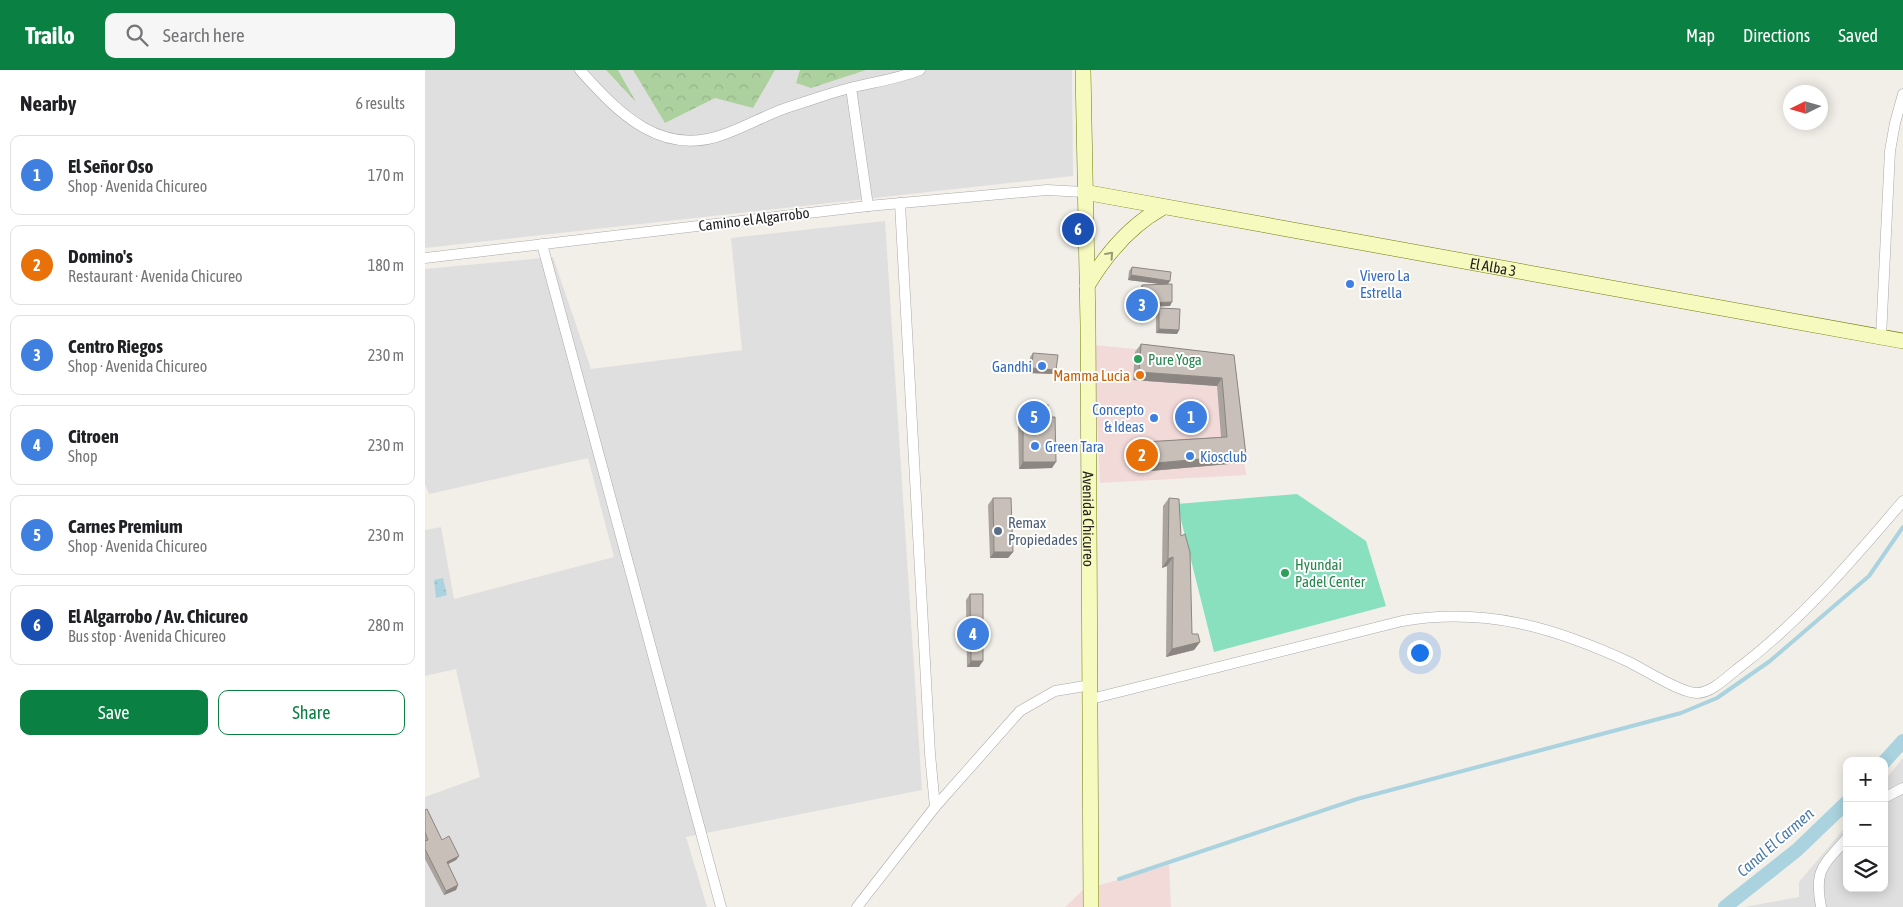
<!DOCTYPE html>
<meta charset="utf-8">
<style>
body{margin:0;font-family:"Asap Condensed",sans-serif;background:#f6f6f6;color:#202124}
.controls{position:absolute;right:15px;bottom:15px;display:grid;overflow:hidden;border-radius:10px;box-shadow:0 2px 12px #0003}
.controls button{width:45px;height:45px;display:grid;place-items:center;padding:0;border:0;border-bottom:1px solid #e0e0e0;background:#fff;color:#202124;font:25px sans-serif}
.compass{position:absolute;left:1358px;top:15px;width:45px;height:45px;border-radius:50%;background:#fff;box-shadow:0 2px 12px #0003;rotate:265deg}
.you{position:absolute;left:994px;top:582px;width:18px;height:18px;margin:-12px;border:4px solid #fff;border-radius:50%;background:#1a73e8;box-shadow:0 0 0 8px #1a73e833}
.badge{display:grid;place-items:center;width:32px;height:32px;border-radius:50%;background:#0b8043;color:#fff;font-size:16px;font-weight:700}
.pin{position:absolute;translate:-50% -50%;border:2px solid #fff;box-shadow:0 1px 5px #0006}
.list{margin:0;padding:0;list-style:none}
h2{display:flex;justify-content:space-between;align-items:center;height:65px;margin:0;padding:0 20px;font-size:21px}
h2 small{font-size:16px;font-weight:400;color:#757577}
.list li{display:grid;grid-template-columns:32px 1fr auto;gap:15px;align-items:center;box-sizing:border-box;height:80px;margin:0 10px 10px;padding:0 10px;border:1px solid #e0e0e0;border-radius:10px}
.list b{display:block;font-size:19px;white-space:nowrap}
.list p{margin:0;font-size:16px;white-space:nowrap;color:#757577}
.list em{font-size:16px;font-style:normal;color:#757577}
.actions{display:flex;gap:10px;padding:15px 20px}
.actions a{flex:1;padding:11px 0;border:1px solid #0b8043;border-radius:10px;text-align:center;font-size:18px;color:#0b8043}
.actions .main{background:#0b8043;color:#fff}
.icon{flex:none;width:28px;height:28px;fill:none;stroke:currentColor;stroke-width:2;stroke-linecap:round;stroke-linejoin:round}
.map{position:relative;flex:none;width:1478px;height:837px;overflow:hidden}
header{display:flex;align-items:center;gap:30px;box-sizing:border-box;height:70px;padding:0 25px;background:#0b8043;color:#fff}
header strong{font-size:24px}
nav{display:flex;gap:28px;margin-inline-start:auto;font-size:18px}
.search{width:350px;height:45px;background:#f6f6f6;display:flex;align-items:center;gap:12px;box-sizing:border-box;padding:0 18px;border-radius:10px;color:#757577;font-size:19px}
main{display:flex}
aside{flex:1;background:#fff}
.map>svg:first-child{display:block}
</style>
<header>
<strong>Trailo</strong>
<div class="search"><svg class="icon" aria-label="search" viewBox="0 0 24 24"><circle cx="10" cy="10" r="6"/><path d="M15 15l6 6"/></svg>Search here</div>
<nav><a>Map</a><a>Directions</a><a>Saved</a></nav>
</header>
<main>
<aside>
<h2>Nearby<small>6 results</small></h2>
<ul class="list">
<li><span class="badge" style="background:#3f7fe0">1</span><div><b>El Señor Oso</b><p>Shop · Avenida Chicureo</p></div><em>170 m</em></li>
<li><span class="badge" style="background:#e8710a">2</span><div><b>Domino's</b><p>Restaurant · Avenida Chicureo</p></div><em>180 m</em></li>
<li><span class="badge" style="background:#3f7fe0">3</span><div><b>Centro Riegos</b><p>Shop · Avenida Chicureo</p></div><em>230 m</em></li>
<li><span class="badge" style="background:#3f7fe0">4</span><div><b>Citroen</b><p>Shop</p></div><em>230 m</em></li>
<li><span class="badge" style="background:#3f7fe0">5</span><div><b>Carnes Premium</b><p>Shop · Avenida Chicureo</p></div><em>230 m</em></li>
<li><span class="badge" style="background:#1a4fb4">6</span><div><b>El Algarrobo / Av. Chicureo</b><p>Bus stop · Avenida Chicureo</p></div><em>280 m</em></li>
</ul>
<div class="actions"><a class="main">Save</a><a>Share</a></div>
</aside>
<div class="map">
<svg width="1478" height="837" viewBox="0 0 1478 837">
<defs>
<pattern id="forest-crowns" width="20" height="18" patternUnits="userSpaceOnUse" patternTransform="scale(1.25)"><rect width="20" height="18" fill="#add19e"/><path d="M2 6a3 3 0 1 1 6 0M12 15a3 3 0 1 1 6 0" fill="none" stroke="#95b388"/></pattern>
<pattern id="water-ripples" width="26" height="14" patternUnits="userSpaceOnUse" patternTransform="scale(1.25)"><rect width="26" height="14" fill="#aad3df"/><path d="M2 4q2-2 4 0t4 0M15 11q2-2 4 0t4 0" fill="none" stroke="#92b5bf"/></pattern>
</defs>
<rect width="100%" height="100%" fill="#f2efe9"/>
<g fill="#e0dfdf">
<path d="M0,0H647L648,106L0,178Z"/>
<path d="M460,151L497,720L261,767L282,837H0V727L55,707L31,599L0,606V460L16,457L29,529L189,487L163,388L4,424L0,414V199L128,187L166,299L317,280L306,168Z"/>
<path d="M1478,688V837H1319L1374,827V812L1422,755V818H1459V711Z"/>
</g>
<g fill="#f2dad9">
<path d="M669,275L806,288L821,405L675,413Z"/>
<path d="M744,795L746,837H640L658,820Z"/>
</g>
<g fill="url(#forest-crowns)">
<path d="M181,0H193L211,32Z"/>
<path d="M208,0H350L328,38L290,28L240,53Z"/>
<path d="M375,0H441L386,18L371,13Z"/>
</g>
<path fill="#88e0be" d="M872,424L941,471L961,536L789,582L752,434Z"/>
<path fill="url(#water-ripples)" d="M18,508L22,525L11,528L9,510Z"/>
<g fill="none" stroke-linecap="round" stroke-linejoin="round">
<path stroke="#aad3df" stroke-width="4" d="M694,809L932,729L1256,643L1292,628L1345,591L1444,506L1478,457"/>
<g stroke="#aad3df" stroke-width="14">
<path d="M1459,692L1478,671"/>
<path d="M1300,837L1372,780L1422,732"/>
</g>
<g stroke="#a9a9a9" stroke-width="11">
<g id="street">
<path d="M155,0C194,44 237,88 300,64C323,56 344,43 367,36C386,30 405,23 425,18C449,12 472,9 495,0"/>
<path d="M426,18L443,136"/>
<path d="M475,133L505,684L510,737"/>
<path d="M117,174L296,837"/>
<path d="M0,188L443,136L622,120L659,122"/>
<path d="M1456,267L1465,81L1470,53L1478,24"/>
<path d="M666,629L977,551C1060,537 1128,557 1204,592C1220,600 1256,623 1272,623C1286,623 1301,608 1311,600C1376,551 1426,492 1478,431"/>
<path d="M1459,728L1478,718"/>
<path d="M432,837L510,737L595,641L630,621L666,615"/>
<path d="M1396,837C1389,799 1398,796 1422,768"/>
</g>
</g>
<g stroke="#707d05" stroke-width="16">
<g id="secondary">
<path id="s1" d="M658,0L663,255L666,837"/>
<path id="s2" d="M659,122L1478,271"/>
<path d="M662,216C680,186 706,155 737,138"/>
</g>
</g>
<use href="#street" stroke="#fff" stroke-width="10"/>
<use href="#secondary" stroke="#f7fabf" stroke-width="15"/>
</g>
<g fill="#aba49e">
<path d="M707,197L745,211L743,214L745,236L715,237L714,220L717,215L736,214L703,210L704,201Z"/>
<path d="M734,238L754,260L752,264L731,263V243Z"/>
<path d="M716,274L809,285L821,385L815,393L714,402L713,380L719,372L796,367L792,316L708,310L710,282Z"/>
<path d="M608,283L628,304L604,303L605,287Z"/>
<path d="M601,335L627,398L594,399L593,354L598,348V340Z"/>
<path d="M568,428L588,482L583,488H565L563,435Z"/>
<path d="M744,428L756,466L767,564L775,572L769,580L741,587L742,496L737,498L738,436Z"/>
<path d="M545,524L554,597H542L541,530Z"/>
<path d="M0,740L17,770L34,786L31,790L23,794L33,815L31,820L19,825L0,789Z"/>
</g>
<g fill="#8b8681">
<path d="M706,205L745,211L742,215L703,210Z"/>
<path d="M747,232L745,236L715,237L718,233Z"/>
<path d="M734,259L754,260L752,264L731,263Z"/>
<path d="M607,298L631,300L628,304L604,303Z"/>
<path d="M714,302L797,308L792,316L708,310Z"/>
<path d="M821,385L815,393L714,402L720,394Z"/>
<path d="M598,392H631L627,398L594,399Z"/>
<path d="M569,482H588L583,488H565Z"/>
<path d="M748,487L742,496L737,498L743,489Z"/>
<path d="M775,572L769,580L741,587L747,579Z"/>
<path d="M546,591H558L554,597H542Z"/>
<path d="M34,786L31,790L19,796L22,792Z"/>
<path d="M33,815L31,820L19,825L21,821Z"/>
</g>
<g fill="#c7bfb8" stroke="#8b8681">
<path d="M707,197L746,202L745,211L706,205Z"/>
<path d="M747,214V232L718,233L717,215Z"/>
<path d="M734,238L755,239L754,260L734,259Z"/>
<path d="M716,274L809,285L821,385L720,394L719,372L802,367L797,308L714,302Z"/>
<path d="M608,283L633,285L631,300L607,298Z"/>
<rect x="601" y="335" width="22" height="13"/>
<path d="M630,347L631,392H598V348Z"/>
<path d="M568,428H586L588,482H569Z"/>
<path d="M744,428L754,429L756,466L760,464L765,482L767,564H773L775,572L747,579L748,487L743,489Z"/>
<path d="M545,524H558V591H546Z"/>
<path d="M2,739L17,770L24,766L34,786L22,792L33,815L21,821L0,779V771L3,770L0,762V740Z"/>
</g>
<defs><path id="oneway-chevron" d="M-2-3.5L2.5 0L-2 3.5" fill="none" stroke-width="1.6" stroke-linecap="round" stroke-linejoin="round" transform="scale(1.25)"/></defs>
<use stroke="#979978" href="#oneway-chevron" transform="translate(685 185) rotate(-48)"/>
<g fill="#3f7fe0" stroke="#fff" stroke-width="2">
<circle cx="925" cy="214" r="5"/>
<circle cx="617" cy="296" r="5"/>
<circle cx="729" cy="348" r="5"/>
<circle cx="610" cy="376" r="5"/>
<circle cx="765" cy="386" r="5"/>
</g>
<g fill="#2e9e5b" stroke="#fff" stroke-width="2">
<circle cx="713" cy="289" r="5"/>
<circle cx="860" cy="503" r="5"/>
</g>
<circle fill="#e8710a" stroke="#fff" stroke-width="2" cx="715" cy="305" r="5"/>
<circle fill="#5c6f8a" stroke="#fff" stroke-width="2" cx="573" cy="461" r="5"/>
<g text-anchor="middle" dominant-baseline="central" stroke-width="4" stroke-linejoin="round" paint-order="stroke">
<g font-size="15" fill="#222" stroke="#fff">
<text transform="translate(329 149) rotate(-7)">Camino el Algarrobo</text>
<text stroke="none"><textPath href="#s2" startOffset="416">El Alba 3</textPath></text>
<text stroke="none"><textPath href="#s1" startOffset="449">Avenida Chicureo</textPath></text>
</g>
<g font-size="15" fill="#366cbe" stroke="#fff" text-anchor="start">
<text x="935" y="205">Vivero La<tspan x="935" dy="17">Estrella</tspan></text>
<text x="607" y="296" text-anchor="end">Gandhi</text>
<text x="719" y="339" text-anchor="end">Concepto<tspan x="719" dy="17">&amp; Ideas</tspan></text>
<text x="620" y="376">Green Tara</text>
<text x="775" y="386">Kiosclub</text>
</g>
<g font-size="15" fill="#27864d" stroke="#fff" text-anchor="start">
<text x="723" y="289">Pure Yoga</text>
<text x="870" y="494">Hyundai<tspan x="870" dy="17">Padel Center</tspan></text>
</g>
<g font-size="15" fill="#c56008" stroke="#fff" text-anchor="end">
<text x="705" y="305">Mamma Lucia</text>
</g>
<g font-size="15" fill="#4e5e75" stroke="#fff" text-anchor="start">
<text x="583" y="452">Remax<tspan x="583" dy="17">Propiedades</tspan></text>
</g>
<g font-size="16" font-style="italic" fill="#4a7aab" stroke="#fff">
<text transform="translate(1350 772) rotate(-41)">Canal El Carmen</text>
</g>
</g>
</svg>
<div class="controls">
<button>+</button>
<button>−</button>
<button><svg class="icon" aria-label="layers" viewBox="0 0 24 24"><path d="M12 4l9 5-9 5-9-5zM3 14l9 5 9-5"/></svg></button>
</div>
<svg class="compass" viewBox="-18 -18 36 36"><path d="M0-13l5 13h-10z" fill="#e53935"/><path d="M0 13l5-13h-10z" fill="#757577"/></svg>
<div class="you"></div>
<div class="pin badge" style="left:766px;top:347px;background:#3f7fe0">1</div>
<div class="pin badge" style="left:717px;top:385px;background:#e8710a">2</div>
<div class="pin badge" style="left:717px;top:235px;background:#3f7fe0">3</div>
<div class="pin badge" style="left:548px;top:564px;background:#3f7fe0">4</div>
<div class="pin badge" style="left:609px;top:347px;background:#3f7fe0">5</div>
<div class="pin badge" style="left:653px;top:159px;background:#1a4fb4">6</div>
</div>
</main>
